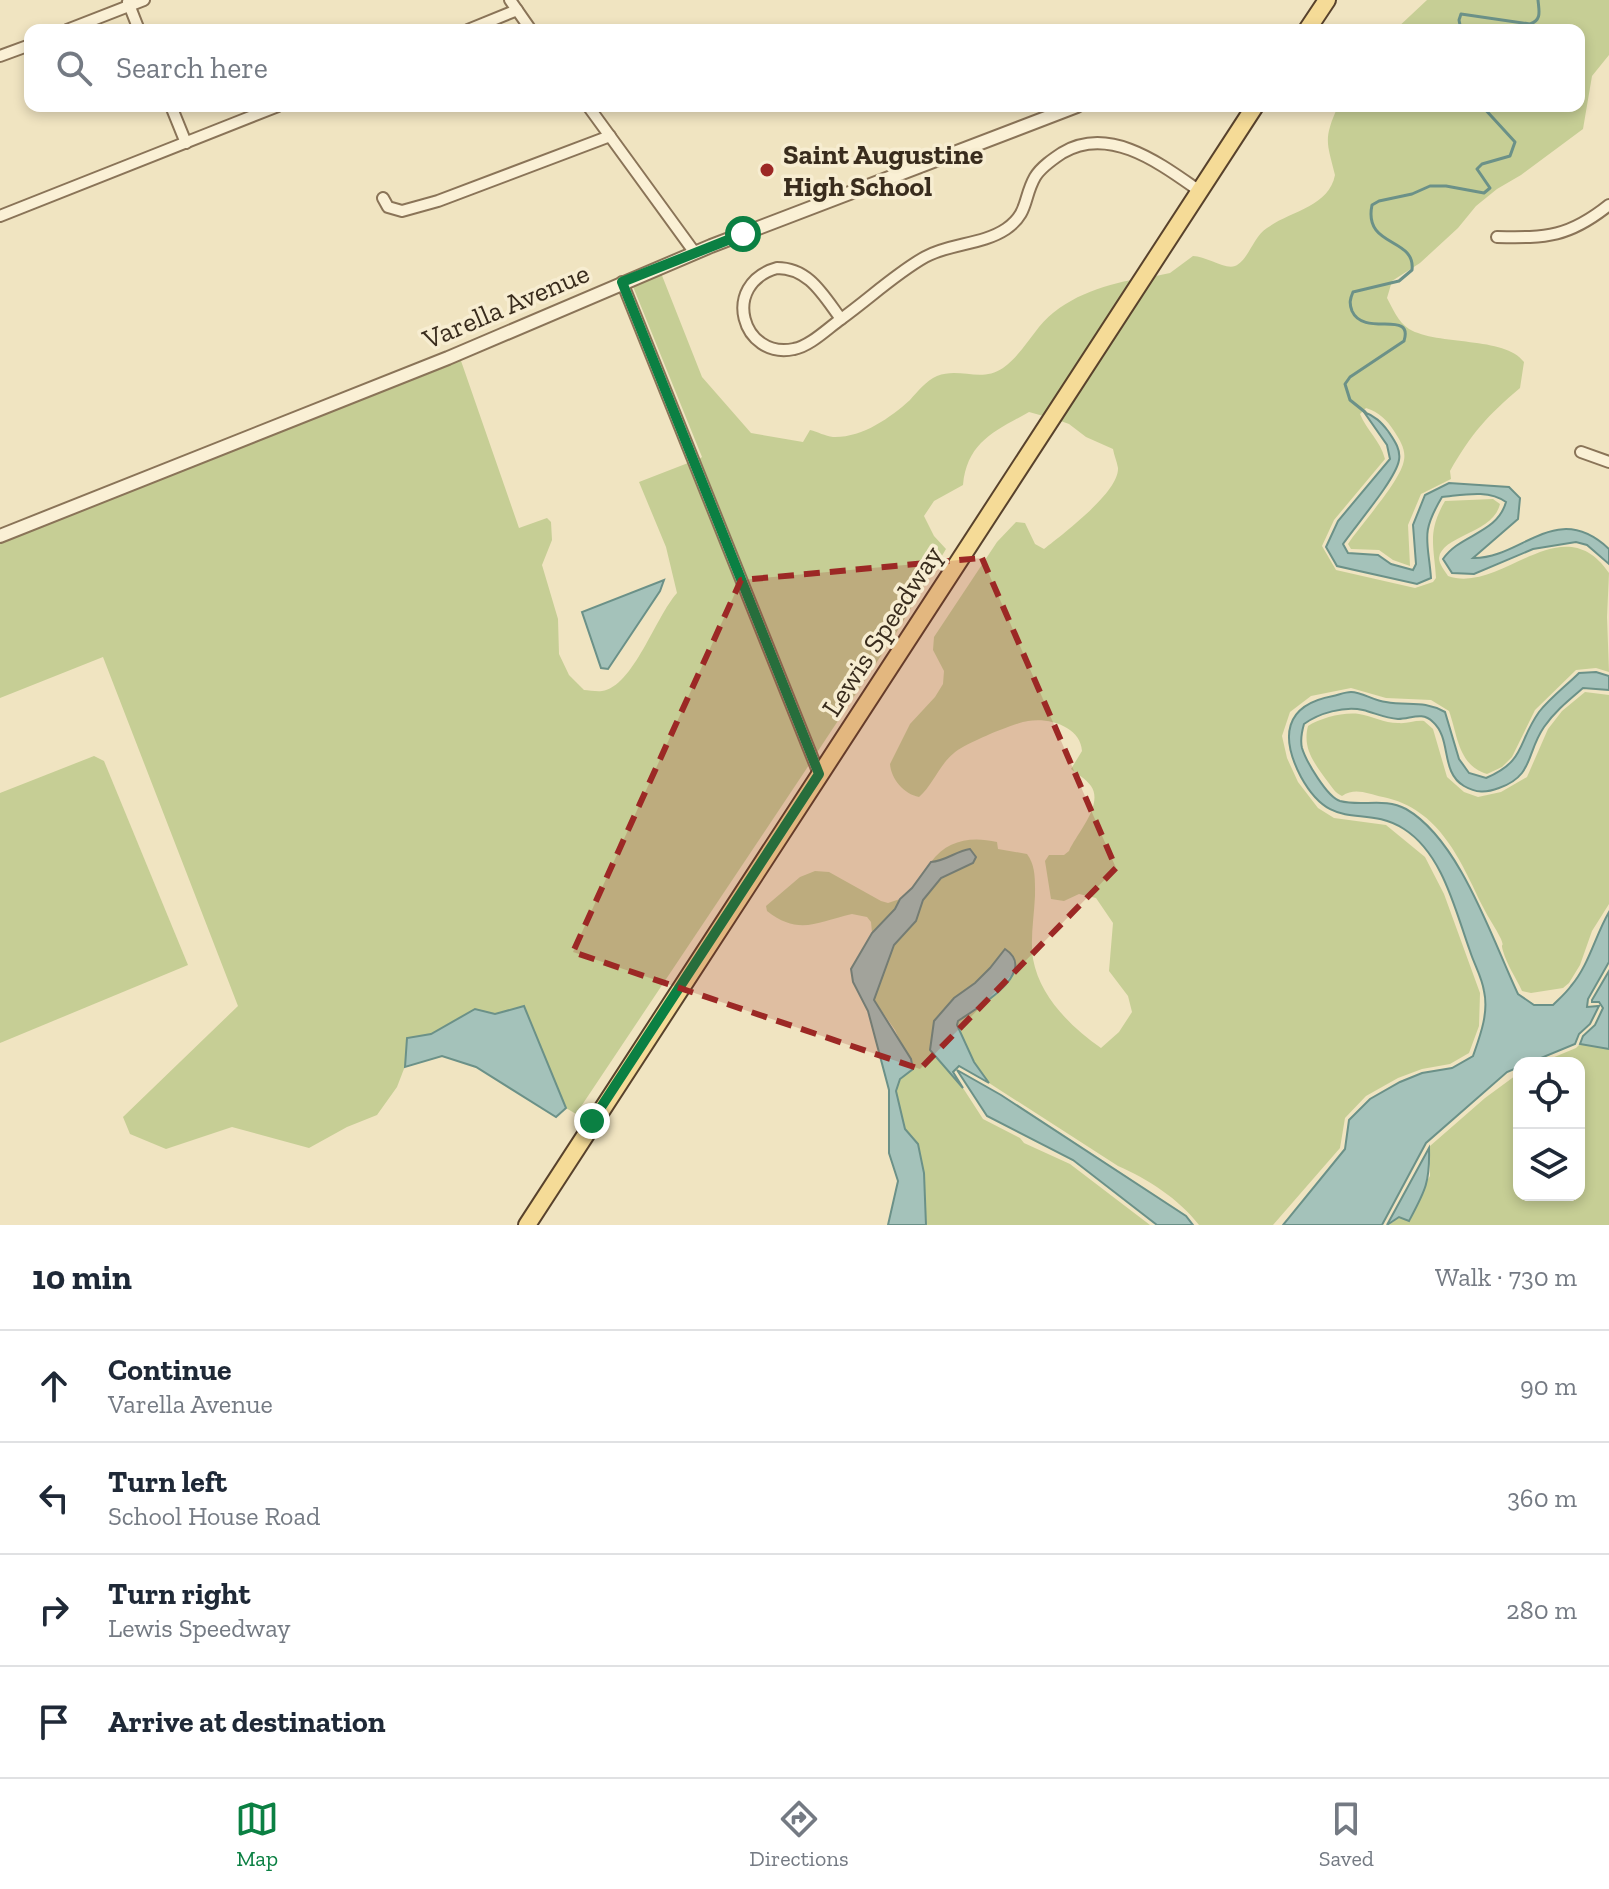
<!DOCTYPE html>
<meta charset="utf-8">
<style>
body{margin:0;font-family:"Zilla Slab",serif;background:#f2f2f3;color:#1f2937}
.controls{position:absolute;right:24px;bottom:24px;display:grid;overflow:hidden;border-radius:16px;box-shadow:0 4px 12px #0003}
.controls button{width:72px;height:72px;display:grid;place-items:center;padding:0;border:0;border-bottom:2px solid #e0e1e3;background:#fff;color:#1f2937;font:40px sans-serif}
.stop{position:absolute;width:24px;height:24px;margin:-18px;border:6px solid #0b8043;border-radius:50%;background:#fff}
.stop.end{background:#0b8043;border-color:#fff;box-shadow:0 2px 8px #0008}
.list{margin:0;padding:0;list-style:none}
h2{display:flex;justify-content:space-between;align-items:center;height:104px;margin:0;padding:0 32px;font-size:34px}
h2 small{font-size:26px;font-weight:400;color:#747a83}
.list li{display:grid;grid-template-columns:52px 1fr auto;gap:24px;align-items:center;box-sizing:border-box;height:112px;padding:0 32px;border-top:2px solid #e0e1e3}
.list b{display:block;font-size:30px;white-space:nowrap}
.list p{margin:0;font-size:26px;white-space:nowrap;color:#747a83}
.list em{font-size:26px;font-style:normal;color:#747a83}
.icon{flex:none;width:44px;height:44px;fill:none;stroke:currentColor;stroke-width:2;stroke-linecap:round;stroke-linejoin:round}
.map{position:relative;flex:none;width:1609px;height:1225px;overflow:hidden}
.search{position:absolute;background:#fff;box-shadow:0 4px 12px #0003;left:24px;right:24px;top:24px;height:88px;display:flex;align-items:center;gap:20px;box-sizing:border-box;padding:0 28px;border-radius:16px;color:#747a83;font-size:30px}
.sheet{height:552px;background:#fff}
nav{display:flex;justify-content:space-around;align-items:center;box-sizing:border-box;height:112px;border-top:2px solid #e0e1e3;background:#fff;font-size:22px;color:#747a83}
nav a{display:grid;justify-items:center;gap:4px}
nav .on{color:#0b8043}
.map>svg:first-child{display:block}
</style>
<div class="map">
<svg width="1609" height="1225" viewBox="0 0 1609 1225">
<rect width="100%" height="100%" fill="#f0e4c1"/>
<g fill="#c6ce95">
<path d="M1427,0H1609V55L1592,76L1583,129L1521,175L1497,189L1476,206L1458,228L1420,263L1392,281L1387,298C1393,309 1398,322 1409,329C1438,346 1505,336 1524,362L1520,388C1488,415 1471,434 1450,471L1451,479L1421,494L1408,525L1410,566L1393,560L1379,550L1351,549L1348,544C1361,524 1401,481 1404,460C1406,450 1400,440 1394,431C1387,420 1379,412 1366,408L1360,414C1367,431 1380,440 1385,459L1334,520L1322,546L1336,570L1415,588L1433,582L1436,578C1434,545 1427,532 1445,501L1493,499L1500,504C1493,534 1442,535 1439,558C1439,564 1445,571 1448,576C1501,595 1562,504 1609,573L1607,617L1609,672L1596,668L1576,670L1535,710L1512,757L1502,767L1487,774C1458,765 1458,736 1449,711L1431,700L1386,698L1351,688L1311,696L1290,712L1282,736L1287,758L1298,782L1318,808L1334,818L1386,825L1425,857L1444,894L1480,993L1479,1026L1469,1053L1450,1064L1422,1069L1398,1078L1366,1096L1345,1118L1340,1148L1273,1225H1199C1179,1199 1148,1179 1118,1166L989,1083L974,1062L956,1025L958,1021L1000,991L1015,972L996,962L975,983L954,998L930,1050L963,1088L983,1119L1020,1138L1024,1143L1070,1164L1150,1225H926L924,1173L918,1144L905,1129L896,1090L900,1079L913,1069L895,1030L874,1000L894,945L916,921L923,900L941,878L973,863L956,853L943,861L931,862C947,840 971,836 997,842L998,849L1027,854C1036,866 1035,881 1035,896C1034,917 1030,939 1033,959C1040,997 1071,1027 1101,1048L1119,1032L1132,1012L1128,996L1109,971L1113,923L1096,898L1079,894L1064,901L1051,899L1045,861L1049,855H1064L1069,851C1077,833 1104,805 1091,786C1086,779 1077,774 1071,769L1082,751C1081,727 1049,717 1028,721C1014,723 964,744 954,753C939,765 933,785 919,797C904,794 891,779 890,764L910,724L935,697L943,684L944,671L933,650L934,637L997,542L1016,522L1025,523L1035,544L1044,549C1063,534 1119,492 1118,468C1117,462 1114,455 1113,449L1086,437L1069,424L1058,420L1151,277L1170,273L1193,256C1206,256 1225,270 1235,266C1248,261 1253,237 1267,228C1290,211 1329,207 1335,175C1327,142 1323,140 1338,106H1579V30H1395Z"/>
<path d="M661,273L702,377L751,433L803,442L810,430C818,432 825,436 833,437C862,438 890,418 910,400C918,391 926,381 937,376C960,367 981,383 1003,368C1019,356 1027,342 1039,327C1063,298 1102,285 1137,279L1047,417L1029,412C995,431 967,442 963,485L934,501L924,516L934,536L946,549L896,633L816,754L699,459L702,457L632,284Z"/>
<path d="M460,358L519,528L547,518L551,522L552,540L542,565L558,619L559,654L569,675L584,690C589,690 597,692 602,691C633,687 656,616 677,593L666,547L639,482L688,463L809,765L576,1114L566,1108L524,1006L495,1014L475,1009L431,1034L408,1039L407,1061L397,1087L377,1115L347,1127L309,1148L232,1127L166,1149L130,1134L123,1117L238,1006L103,657L0,698V542Z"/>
<path d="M1585,692L1609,695V904L1592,931L1580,965L1569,983L1563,988L1531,993L1522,991C1516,978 1507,965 1503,951C1500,940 1505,950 1501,939C1496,928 1488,918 1483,907C1460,860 1440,809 1383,797C1367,794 1356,787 1342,796C1334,792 1333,788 1328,782C1315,764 1302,749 1308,726C1321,718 1343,712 1359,714C1372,716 1384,723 1398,723C1407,724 1415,720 1424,721L1433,729L1447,777L1464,792L1478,797L1501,792L1527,777L1548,729L1562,711Z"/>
<path d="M94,756L104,761L188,965L0,1043V793Z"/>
<path d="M815,871L829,872L881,901L888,903L900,899L895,909L872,933L871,922L867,917L852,914C817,922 799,936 767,911L766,906L800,877Z"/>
<path d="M1580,1044L1609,1049V1225H1389L1399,1217L1404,1219L1430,1176V1146L1485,1098L1519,1073V1195H1579V1063H1540L1576,1048Z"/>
</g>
<g fill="#a4c2ba" stroke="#6b9188" stroke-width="2">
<path d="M1364,412C1375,416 1381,422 1388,431C1394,440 1401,449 1399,460C1396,479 1356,525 1343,544L1348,553L1378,555L1391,564L1413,570L1416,564L1413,525L1425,495L1449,483L1509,487L1520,498L1518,519L1473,558C1522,559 1556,499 1609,549V564L1587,545L1576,542L1533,549L1474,574L1452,573L1443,559C1460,534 1497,534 1506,502C1488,489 1463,495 1442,497C1420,534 1428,539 1431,578L1417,584L1337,566L1326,547L1338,521L1390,459L1387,445Z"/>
<path d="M664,580L660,591L608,669L601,668L582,612Z"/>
<path d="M1596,672L1609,676V690L1583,688C1569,700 1555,711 1544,727C1526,753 1534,776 1499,788C1486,793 1476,793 1464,786C1440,772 1452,739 1433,722C1422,711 1411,719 1398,719C1385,718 1375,713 1363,710C1344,706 1319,713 1304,724C1302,731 1300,740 1302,748C1306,761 1327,797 1340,801C1362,807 1384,797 1406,809C1460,840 1492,939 1518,994L1534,1005H1553C1559,999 1566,993 1571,986C1589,965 1595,936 1609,912V962L1588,999L1587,1007L1599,1006L1590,1024L1579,1034L1575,1044L1529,1063H1519V1067L1507,1072L1426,1143L1382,1225H1283L1345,1149L1349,1120L1370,1099L1400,1082L1422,1073L1452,1068L1473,1056C1480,1036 1489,1013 1484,991C1482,977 1474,964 1470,951C1455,910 1443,854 1404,829C1363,803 1333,835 1301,777C1280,737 1284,705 1333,696C1338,695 1345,692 1351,692C1362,692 1374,701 1386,702C1409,706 1423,700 1445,712L1459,759L1469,773L1486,778C1526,761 1517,743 1539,712C1550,698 1567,685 1579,673Z"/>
<path d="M970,849L976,857L973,863L941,878L923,900L916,921L894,945L874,1000L911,1059L913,1069L900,1079L896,1091L905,1129L918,1144L924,1173L926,1225H888L898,1181L889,1153V1090L868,1011L853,982L851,969L872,933L895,909L900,899L912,888L931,862C946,861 956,851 970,849Z"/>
<path d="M1005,949C1040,972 977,1008 958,1021L957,1025L974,1062L989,1083L959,1066L953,1072L963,1088L930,1050L934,1021L954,998L975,983L990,968Z"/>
<path d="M1609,971V1049L1580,1044L1583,1036L1595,1025L1603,1008L1599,1002H1592V1000Z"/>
<path d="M524,1006L566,1108L556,1117L476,1067L442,1056L405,1067L407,1038L431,1034L475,1009L495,1014Z"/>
<path d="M957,1070L1001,1095L1186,1216L1193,1225H1157L1073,1160L987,1116Z"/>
<path d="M1429,1148C1430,1183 1425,1191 1409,1221L1399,1217L1387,1225Z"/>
</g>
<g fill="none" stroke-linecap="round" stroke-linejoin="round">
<g stroke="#6b9188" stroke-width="3">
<path d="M1461,30L1459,20L1461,14L1530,24C1542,20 1539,11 1538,0"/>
<path d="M1365,412L1350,400L1345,384L1350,377L1404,341C1414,309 1364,338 1352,311C1349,303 1350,299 1353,292L1399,281L1412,270C1416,237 1363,248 1372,205L1379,201L1412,194L1430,186H1446L1484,193L1490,188L1477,169L1482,164L1510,156L1515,142L1482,106"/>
</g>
<g stroke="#8a7458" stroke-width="14">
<g id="minor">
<path d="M510,0L531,30"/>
<path d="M128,2L139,30"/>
<path d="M67,30L144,0"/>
<path d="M468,30L517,10"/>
<path d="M0,56L30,45"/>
<path d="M171,106L186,143"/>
<path d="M588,106L695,253"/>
<path d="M383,198L388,207L402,211L438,201L610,136"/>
<path d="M0,216L278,106"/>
<path d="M1497,237C1547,238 1569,237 1609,205"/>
<path d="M777,268C809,268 823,295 841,319C827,329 810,346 794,349C742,360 720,284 777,268Z"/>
<path d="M622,282L819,774"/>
<path d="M841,319C869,299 895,274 925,257C950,243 982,245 1006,229C1029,213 1023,198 1035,177C1041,167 1053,159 1062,153C1110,124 1162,165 1201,192"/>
<path d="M1581,452L1609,462"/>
</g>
</g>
<g stroke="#8a7458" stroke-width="16">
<path id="tertiary" d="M0,536L448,358L711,246L1077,106"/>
</g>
<g stroke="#58422c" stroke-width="20">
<g id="primary">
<path d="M1307,30L1327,0"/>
<path d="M527,1225L1255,106"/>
</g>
</g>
<use href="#minor" stroke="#faf0d5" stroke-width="10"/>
<use href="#tertiary" stroke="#faf0d5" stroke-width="12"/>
<use href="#primary" stroke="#f5db97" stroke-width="16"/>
</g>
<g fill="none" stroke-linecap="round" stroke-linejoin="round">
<path stroke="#0b8043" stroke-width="10" d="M592,1121L819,774L622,282L743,234"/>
</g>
<path fill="#9c2825" fill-opacity="0.2" stroke="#9c2825" stroke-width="6" stroke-dasharray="16 10" stroke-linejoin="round" d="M982,558L1116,868L920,1069L573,952L741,580Z"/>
<circle fill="#9c2825" stroke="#f7edd1" stroke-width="3" cx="767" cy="170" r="8"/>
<g text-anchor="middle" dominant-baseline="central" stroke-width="7" stroke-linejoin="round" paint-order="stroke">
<g font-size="28" font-weight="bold" fill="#392c1d" stroke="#f7edd1" text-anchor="start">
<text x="783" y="154">Saint Augustine<tspan x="783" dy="32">High School</tspan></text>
</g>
<g font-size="28" fill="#392c1d" stroke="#f7edd1">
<text transform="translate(506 306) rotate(-23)">Varella Avenue</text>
<text transform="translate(882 631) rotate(-57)">Lewis Speedway</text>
</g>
</g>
</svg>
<div class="controls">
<button><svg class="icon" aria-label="locate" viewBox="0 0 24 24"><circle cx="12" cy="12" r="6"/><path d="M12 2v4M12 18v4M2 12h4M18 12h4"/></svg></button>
<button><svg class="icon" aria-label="layers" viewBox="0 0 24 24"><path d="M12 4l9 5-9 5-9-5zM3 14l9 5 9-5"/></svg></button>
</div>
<div class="stop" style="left:743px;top:234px"></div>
<div class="stop end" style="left:592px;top:1121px"></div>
<div class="search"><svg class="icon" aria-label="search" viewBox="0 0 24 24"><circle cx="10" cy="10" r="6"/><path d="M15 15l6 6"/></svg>Search here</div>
</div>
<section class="sheet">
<h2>10 min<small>Walk · 730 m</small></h2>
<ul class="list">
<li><svg class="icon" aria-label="ahead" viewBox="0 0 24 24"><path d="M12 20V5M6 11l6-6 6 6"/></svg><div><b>Continue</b><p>Varella Avenue</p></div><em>90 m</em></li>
<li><svg class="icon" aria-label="left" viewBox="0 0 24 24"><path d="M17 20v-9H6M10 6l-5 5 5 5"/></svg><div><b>Turn left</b><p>School House Road</p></div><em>360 m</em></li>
<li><svg class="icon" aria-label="right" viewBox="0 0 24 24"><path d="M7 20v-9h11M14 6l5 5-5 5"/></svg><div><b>Turn right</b><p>Lewis Speedway</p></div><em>280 m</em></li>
<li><svg class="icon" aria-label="arrive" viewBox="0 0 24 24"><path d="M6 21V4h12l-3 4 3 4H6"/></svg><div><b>Arrive at destination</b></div></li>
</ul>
</section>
<nav>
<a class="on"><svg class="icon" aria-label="map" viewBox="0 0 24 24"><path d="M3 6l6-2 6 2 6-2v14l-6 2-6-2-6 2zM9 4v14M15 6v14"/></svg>Map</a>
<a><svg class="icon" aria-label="directions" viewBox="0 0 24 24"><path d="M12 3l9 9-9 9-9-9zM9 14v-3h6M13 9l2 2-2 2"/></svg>Directions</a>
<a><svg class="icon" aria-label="saved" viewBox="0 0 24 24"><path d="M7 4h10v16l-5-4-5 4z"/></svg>Saved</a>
</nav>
